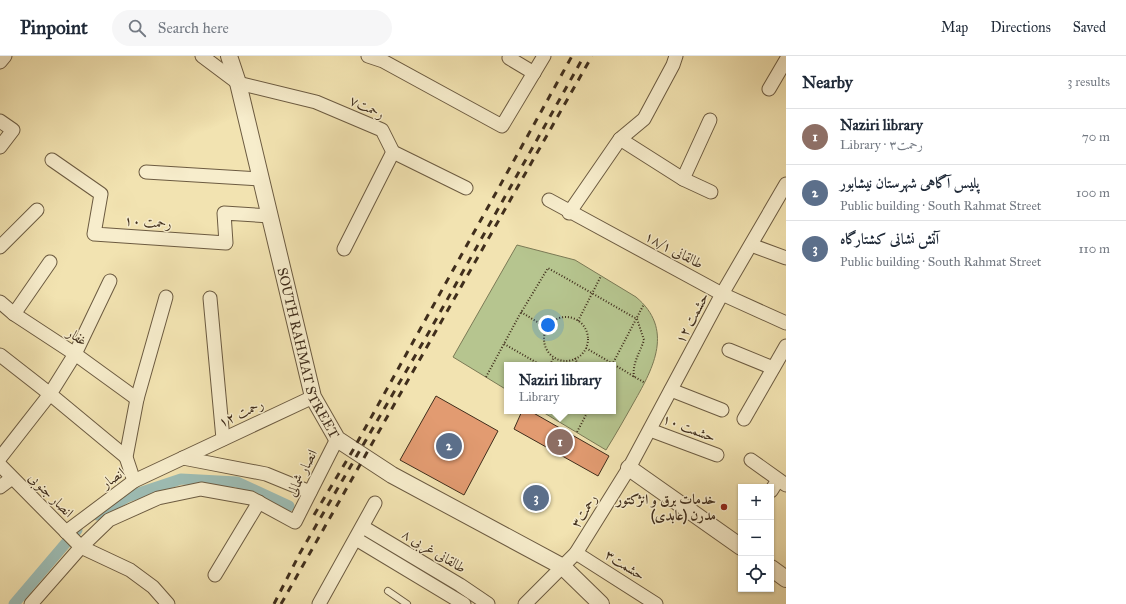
<!DOCTYPE html>
<meta charset="utf-8">
<style>
body{margin:0;font-family:"IM FELL Great Primer",Amiri,serif;background:#f6f6f7;color:#1f2937}
.controls{position:absolute;right:12px;bottom:12px;display:grid;overflow:hidden;border-radius:0px;box-shadow:0 1px 3px #0004}
.controls button{width:36px;height:36px;display:grid;place-items:center;padding:0;border:0;border-bottom:1px solid #e0e1e3;background:#fff;color:#1f2937;font:20px sans-serif}
.you{position:absolute;left:548px;top:269px;width:14px;height:14px;margin:-10px;border:3px solid #fff;border-radius:50%;background:#1a73e8;box-shadow:0 0 0 6px #1a73e833}
.badge{display:grid;place-items:center;width:26px;height:26px;border-radius:50%;background:#8f2418;color:#fff;font-size:13px;font-weight:700}
.pin{position:absolute;translate:-50% -50%;border:2px solid #fff;box-shadow:0 1px 4px #0006}
.popup{position:absolute;left:504px;top:306px;width:112px;height:52px;box-sizing:border-box;display:grid;place-content:center;border-radius:0px;background:#fff;filter:drop-shadow(0 1px 3px #0005);font-size:13px;white-space:nowrap;color:#747a83}
.popup b{font-size:15px;color:#1f2937}
.popup::after{content:'';position:absolute;left:50%;top:100%;margin-left:-8px;border:8px solid transparent;border-top-color:#fff}
.list{margin:0;padding:0;list-style:none}
h2{display:flex;justify-content:space-between;align-items:center;height:52px;margin:0;padding:0 16px;font-size:17px}
h2 small{font-size:13px;font-weight:400;color:#747a83}
.list li{display:grid;grid-template-columns:26px 1fr auto;gap:12px;align-items:center;box-sizing:border-box;height:56px;padding:0 16px;border-top:1px solid #e0e1e3}
.list b{display:block;font-size:15px;white-space:nowrap}
.list p{margin:0;font-size:13px;white-space:nowrap;color:#747a83}
.list em{font-size:13px;font-style:normal;color:#747a83}
.icon{flex:none;width:22px;height:22px;fill:none;stroke:currentColor;stroke-width:2;stroke-linecap:round;stroke-linejoin:round}
.map{position:relative;flex:none;width:786px;height:548px;overflow:hidden}
header{display:flex;align-items:center;gap:24px;box-sizing:border-box;height:56px;padding:0 20px;background:#fff;border-bottom:1px solid #e0e1e3}
header strong{font-size:19px}
nav{display:flex;gap:22px;margin-inline-start:auto;font-size:14px}
.search{width:280px;height:36px;background:#f6f6f7;display:flex;align-items:center;gap:10px;box-sizing:border-box;padding:0 14px;border-radius:22px;color:#747a83;font-size:15px}
main{display:flex}
aside{flex:1;background:#fff}
.map>svg:first-child{display:block}
</style>
<header>
<strong>Pinpoint</strong>
<div class="search"><svg class="icon" aria-label="search" viewBox="0 0 24 24"><circle cx="10" cy="10" r="6"/><path d="M15 15l6 6"/></svg>Search here</div>
<nav><a>Map</a><a>Directions</a><a>Saved</a></nav>
</header>
<main>
<div class="map">
<svg width="786" height="548" viewBox="0 0 786 548">
<rect width="100%" height="100%" fill="#f2e3b1"/>
<filter id="stains"><feTurbulence type="fractalNoise" baseFrequency=".005" numOctaves="4"/><feColorMatrix values="0 0 0 0 .2 0 0 0 0 .09 0 0 0 0 .02 0 0 0 .5 -.17"/></filter>
<radialGradient id="worn" r=".72"><stop offset=".6" stop-color="#630" stop-opacity="0"/><stop offset="1" stop-color="#630" stop-opacity=".3"/></radialGradient>
<path fill="#b6c58f" stroke="#7b7a56" d="M517,189L575,204L636,241C674,273 654,311 634,346C625,362 616,378 606,394L541,355H613V309H507V334L453,301Z"/>
<g fill="none" stroke-linecap="round" stroke-linejoin="round">
<g stroke="#9dbdb5" stroke-width="11">
<path d="M97,459L127,441L181,423L237,426L289,450"/>
<path d="M14,548L77,474"/>
</g>
</g>
<g fill="#e29b71" stroke="#402e1c">
<path d="M436,340L498,375L464,439L400,404Z"/>
<path d="M522,355H530L609,400L598,420L514,373Z"/>
</g>
<g fill="none" stroke-linecap="round" stroke-linejoin="round">
<g stroke="#6c5b41" stroke-width="8">
<path id="service" d="M388,535L407,548"/>
</g>
<g stroke="#6c5b41" stroke-width="15">
<g id="minor">
<path d="M202,0L238,27L316,46L382,74L393,96L466,132"/>
<path d="M368,0L383,5L502,70L544,0"/>
<path d="M509,2L534,17"/>
<path d="M0,6L5,0"/>
<path d="M769,33L786,4"/>
<path d="M0,65L13,74L0,91"/>
<path d="M620,83L683,123L710,64"/>
<path d="M52,104L101,138L94,178L226,187L224,157L270,160"/>
<path d="M146,116L261,123"/>
<path d="M683,123L711,136"/>
<path d="M549,144L722,238L786,267"/>
<path d="M569,157L620,83L644,63L673,9L676,0"/>
<path d="M751,189L786,202"/>
<path d="M0,191L37,154"/>
<path d="M344,193L393,96"/>
<path d="M110,225L75,298L50,338L126,401"/>
<path d="M210,242L223,383"/>
<path d="M0,246L14,258L75,298L137,343"/>
<path d="M14,258L50,206"/>
<path d="M729,294L773,312"/>
<path d="M0,299L50,338L0,402"/>
<path d="M671,334L722,354"/>
<path d="M744,363L786,290"/>
<path d="M650,374L717,399"/>
<path d="M183,402L266,418L310,436"/>
<path d="M751,404L786,429"/>
<path d="M0,409L81,491L130,514L153,531L168,548"/>
<path d="M134,425L126,401L137,343L166,241"/>
<path d="M0,431L12,422"/>
<path d="M771,435L778,424"/>
<path d="M363,471L460,529L488,548"/>
<path d="M66,476L134,425L313,341"/>
<path d="M356,483L464,548"/>
<path d="M576,497L656,548"/>
<path d="M215,519L259,446"/>
<path d="M31,548L81,491L109,464L158,442L201,433L251,442L295,466L337,383"/>
<path d="M319,548L375,447"/>
<path d="M525,548L576,497L629,412L722,238L786,128"/>
</g>
</g>
<g stroke="#6c5b41" stroke-width="18">
<g id="tertiary">
<path id="s1" d="M229,0L238,27L313,341L337,383L392,419L563,511L601,548"/>
<path d="M629,412L741,491"/>
<path d="M771,512L786,523"/>
</g>
</g>
<g stroke="#402e1c" stroke-width="2" stroke-dasharray="1 2" stroke-linecap="butt">
<path d="M521,256L547,272"/>
<circle cx="566" cy="283" r="22"/>
<path d="M578,265L601,220"/>
<path d="M504,288L541,309"/>
<path d="M586,292L645,327"/>
<path d="M575,302L578,309"/>
<path d="M550,309L554,301"/>
<path d="M612,309L644,248"/>
<path d="M486,321L519,260L548,212L637,263L644,284C640,297 632,307 634,321"/>
<path d="M577,376L588,355"/>
</g>
<use href="#service" stroke="#f7edcc" stroke-width="6"/>
<use href="#minor" stroke="#f7edcc" stroke-width="13"/>
<use href="#tertiary" stroke="#f7edcc" stroke-width="16"/>
<g stroke="#402e1c" stroke-width="3" stroke-dasharray="7 7" stroke-linecap="butt">
<path d="M314,459L353,394L572,0"/>
<path d="M274,548L300,497L429,276L584,0"/>
<path d="M281,548L592,0"/>
</g>
</g>
<circle fill="#8f2418" stroke="#f7edcc" stroke-width="1.5" cx="724" cy="451" r="4"/>
<g text-anchor="middle" dominant-baseline="central" stroke-width="3" stroke-linejoin="round" paint-order="stroke">
<g font-size="14" fill="#402e1c" stroke="#f7edcc">
<text transform="translate(367 51) rotate(25)">رحمت۷</text>
<text transform="translate(148 166) rotate(4)">رحمت ۱۰</text>
<text transform="translate(674 194) rotate(28)">طالقانی ۱۸/۱</text>
<text transform="translate(692 262) rotate(-62)">حشمت ۱۲</text>
<text transform="translate(77 281) rotate(34)">غفار</text>
<text stroke="none"><textPath href="#s1" startOffset="308">SOUTH RAHMAT STREET</textPath></text>
<text transform="translate(241 357) rotate(-25)">رحمت ۱۲</text>
<text transform="translate(689 372) rotate(21)">حشمت ۱۰</text>
<text transform="translate(302 417) rotate(-63)">انصار شمالی</text>
<text transform="translate(113 422) rotate(-35)">انصار</text>
<text transform="translate(51 439) rotate(45)">انصار جنوبی</text>
<text transform="translate(584 455) rotate(-58)">رحمت۳</text>
<text transform="translate(434 495) rotate(31)">طالقانی غربی ۸</text>
<text transform="translate(625 509) rotate(32)">حشمت۳</text>
</g>
<g font-size="14" font-weight="bold" fill="#402e1c" stroke="#f7edcc" text-anchor="end">
<text x="716" y="443">خدمات برق و انژکتور<tspan x="716" dy="16">مدرن (عابدی)</tspan></text>
</g>
</g>
<rect width="100%" height="100%" filter="url(#stains)"/>
<rect width="100%" height="100%" fill="url(#worn)"/>
</svg>
<div class="controls">
<button>+</button>
<button>−</button>
<button><svg class="icon" aria-label="locate" viewBox="0 0 24 24"><circle cx="12" cy="12" r="6"/><path d="M12 2v4M12 18v4M2 12h4M18 12h4"/></svg></button>
</div>
<div class="you"></div>
<div class="pin badge" style="left:560px;top:386px;background:#8d6e63">1</div>
<div class="popup"><b>Naziri library</b>Library</div>
<div class="pin badge" style="left:449px;top:390px;background:#5c6f8a">2</div>
<div class="pin badge" style="left:536px;top:442px;background:#5c6f8a">3</div>
</div>
<aside>
<h2>Nearby<small>3 results</small></h2>
<ul class="list">
<li><span class="badge" style="background:#8d6e63">1</span><div><b>Naziri library</b><p>Library · رحمت۳</p></div><em>70 m</em></li>
<li><span class="badge" style="background:#5c6f8a">2</span><div><b>پلیس آگاهی شهرستان نیشابور</b><p>Public building · South Rahmat Street</p></div><em>100 m</em></li>
<li><span class="badge" style="background:#5c6f8a">3</span><div><b>آتش نشانی کشتارگاه</b><p>Public building · South Rahmat Street</p></div><em>110 m</em></li>
</ul>
</aside>
</main>
